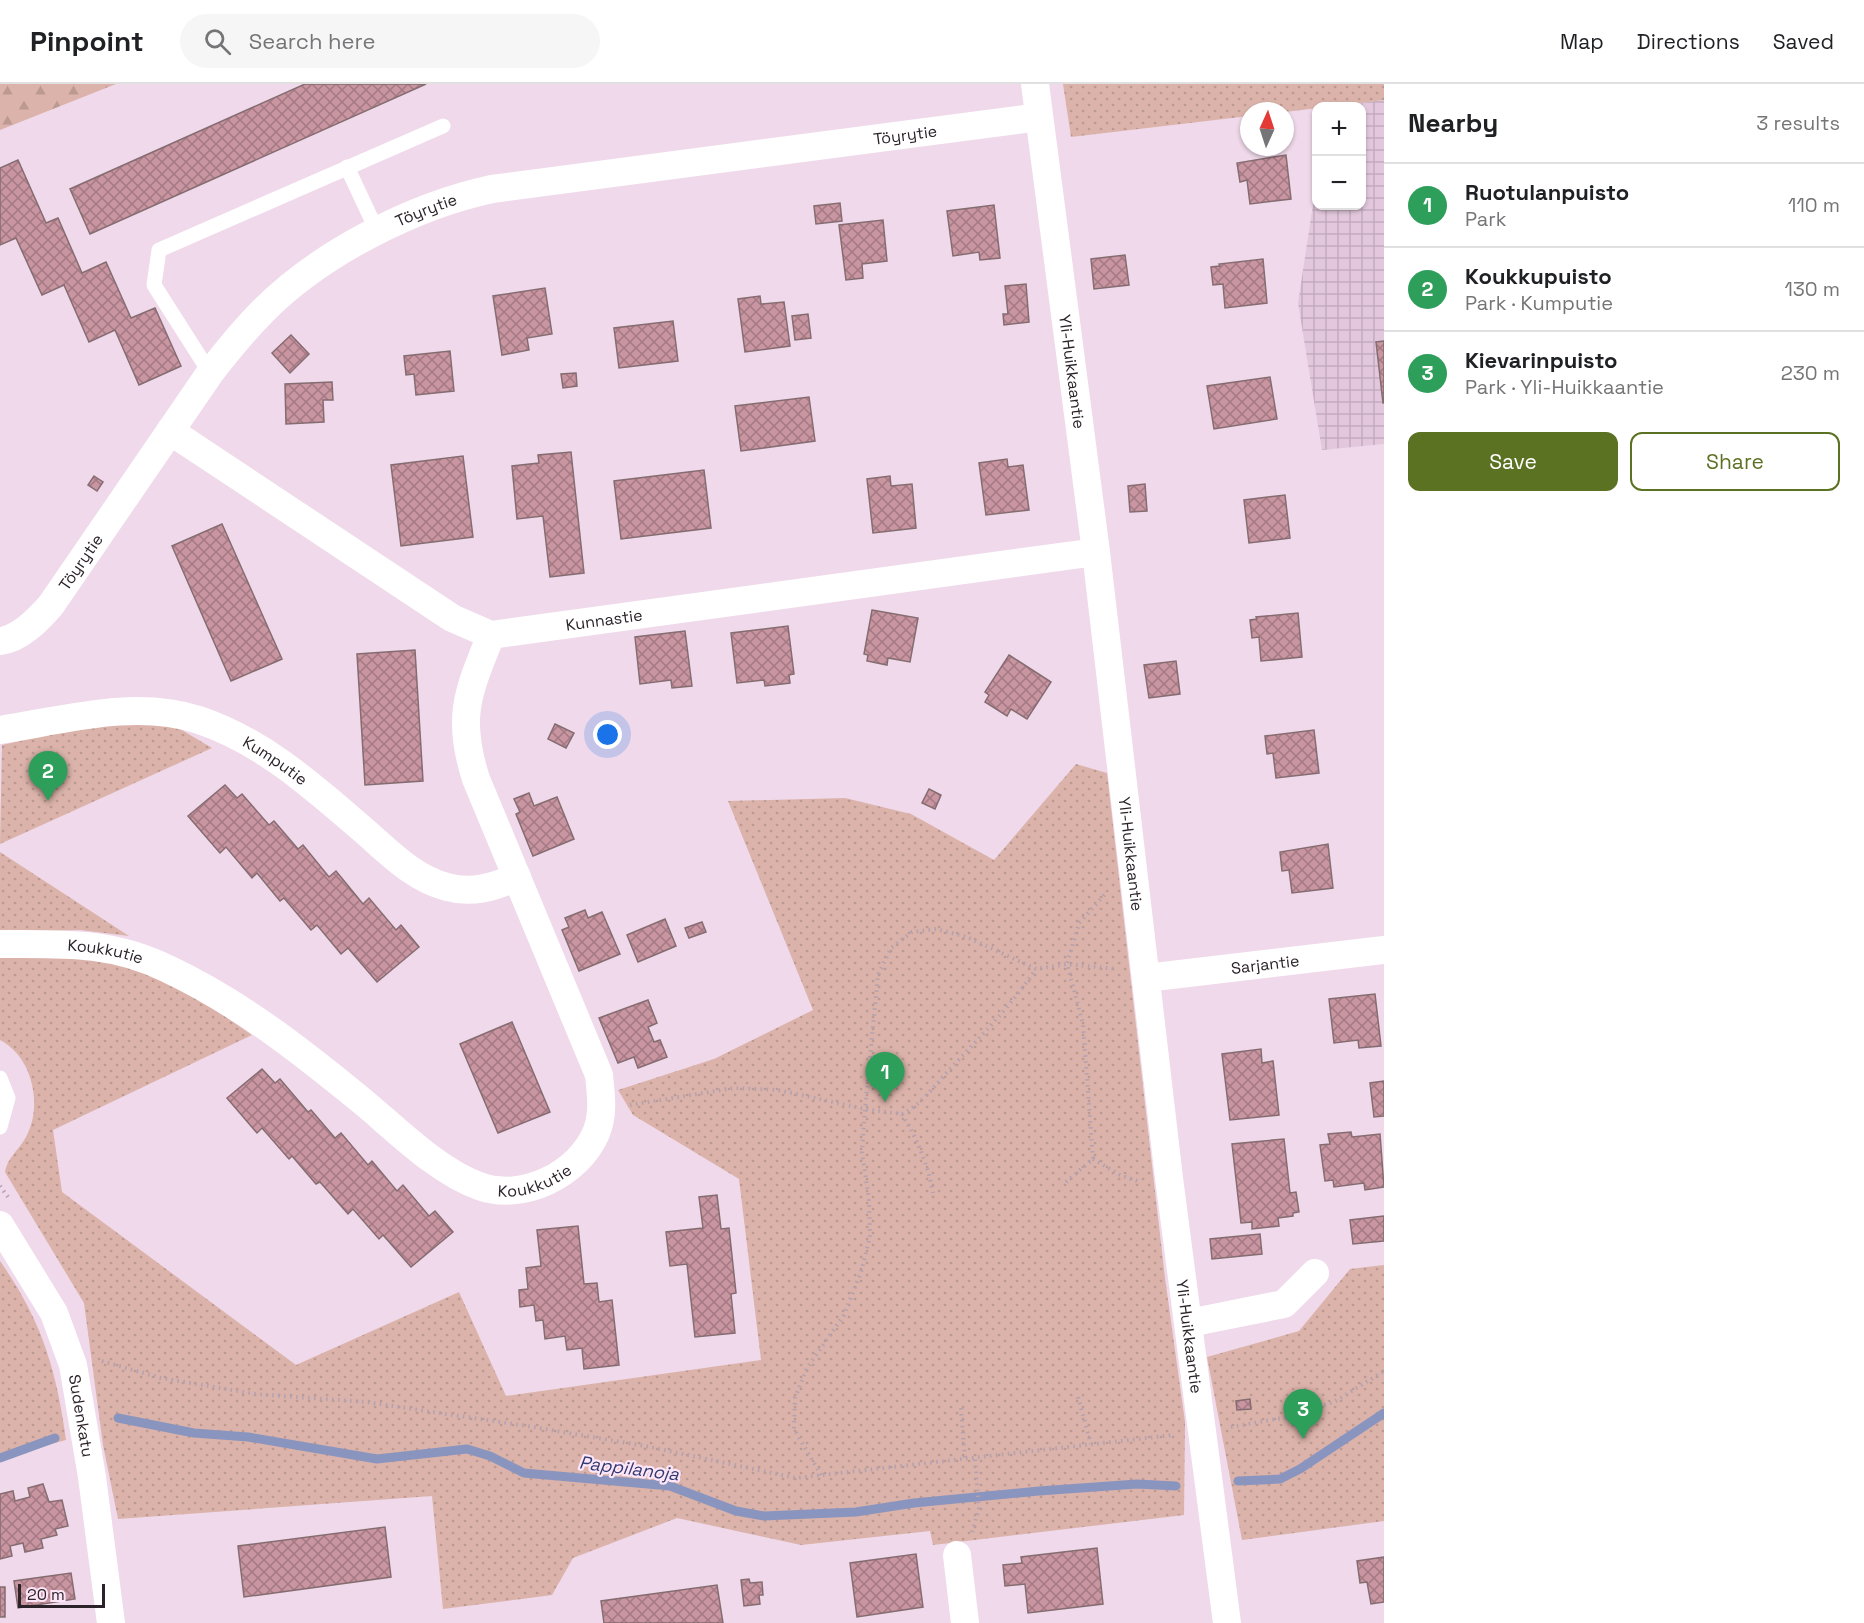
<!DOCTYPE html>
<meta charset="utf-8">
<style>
body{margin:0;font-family:"Space Grotesk",sans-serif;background:#f6f6f6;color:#202124}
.controls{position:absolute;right:18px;top:18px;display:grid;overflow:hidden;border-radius:12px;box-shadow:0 2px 4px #0004}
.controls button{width:54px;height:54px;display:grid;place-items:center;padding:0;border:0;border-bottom:2px solid #e0e0e0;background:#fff;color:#202124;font:30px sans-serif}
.compass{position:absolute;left:1240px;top:18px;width:54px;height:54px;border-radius:50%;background:#fff;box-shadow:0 2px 4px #0004;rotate:3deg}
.scale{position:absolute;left:18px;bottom:15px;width:87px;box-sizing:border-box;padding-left:6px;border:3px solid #2b2329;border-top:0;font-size:16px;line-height:21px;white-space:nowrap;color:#2b2329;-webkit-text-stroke:4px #fde6f8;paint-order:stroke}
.you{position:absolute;left:608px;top:651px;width:21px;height:21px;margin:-15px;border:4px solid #fff;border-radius:50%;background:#1a73e8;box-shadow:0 0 0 9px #1a73e833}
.badge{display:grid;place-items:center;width:39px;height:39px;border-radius:50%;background:#5c7223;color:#fff;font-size:20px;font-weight:700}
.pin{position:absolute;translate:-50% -50px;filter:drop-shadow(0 2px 3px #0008)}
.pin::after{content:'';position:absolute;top:32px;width:21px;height:18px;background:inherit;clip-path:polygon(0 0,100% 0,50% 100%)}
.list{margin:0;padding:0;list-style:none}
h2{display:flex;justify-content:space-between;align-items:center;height:78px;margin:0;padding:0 24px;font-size:26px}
h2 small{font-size:20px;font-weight:400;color:#757577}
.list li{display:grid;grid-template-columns:39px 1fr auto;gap:18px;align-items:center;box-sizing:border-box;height:84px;padding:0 24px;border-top:2px solid #e0e0e0}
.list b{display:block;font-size:22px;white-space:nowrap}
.list p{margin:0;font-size:20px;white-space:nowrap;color:#757577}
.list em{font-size:20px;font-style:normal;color:#757577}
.actions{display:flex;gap:12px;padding:18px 24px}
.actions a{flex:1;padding:14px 0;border:2px solid #5c7223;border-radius:12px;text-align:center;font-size:21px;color:#5c7223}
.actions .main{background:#5c7223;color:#fff}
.icon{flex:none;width:33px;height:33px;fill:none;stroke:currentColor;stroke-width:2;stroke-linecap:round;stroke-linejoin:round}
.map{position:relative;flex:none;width:1384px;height:1539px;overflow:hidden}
header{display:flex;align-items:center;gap:36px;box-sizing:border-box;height:84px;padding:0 30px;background:#fff;border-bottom:2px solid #e0e0e0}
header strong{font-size:28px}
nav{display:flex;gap:33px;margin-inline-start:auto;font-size:21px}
.search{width:420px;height:54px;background:#f6f6f6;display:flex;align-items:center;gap:15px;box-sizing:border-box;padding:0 21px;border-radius:33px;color:#757577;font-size:22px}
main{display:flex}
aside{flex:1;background:#fff}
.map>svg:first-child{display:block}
</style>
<header>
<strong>Pinpoint</strong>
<div class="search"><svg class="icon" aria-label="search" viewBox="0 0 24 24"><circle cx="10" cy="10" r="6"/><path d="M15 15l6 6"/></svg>Search here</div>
<nav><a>Map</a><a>Directions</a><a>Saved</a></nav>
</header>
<main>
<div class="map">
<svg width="1384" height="1539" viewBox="0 0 1384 1539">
<defs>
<pattern id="industrial-grid" width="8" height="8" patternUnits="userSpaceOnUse" patternTransform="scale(1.5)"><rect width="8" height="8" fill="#e3c8dd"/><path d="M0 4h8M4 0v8" fill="none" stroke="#c3acbe"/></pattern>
<pattern id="forest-firs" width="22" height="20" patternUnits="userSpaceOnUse" patternTransform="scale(1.5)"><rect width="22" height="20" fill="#dbb3aa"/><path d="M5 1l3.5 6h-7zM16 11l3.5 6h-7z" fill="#bc9a92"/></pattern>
<pattern id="park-dots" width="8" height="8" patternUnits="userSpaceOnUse" patternTransform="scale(1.5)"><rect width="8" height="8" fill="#dbb3aa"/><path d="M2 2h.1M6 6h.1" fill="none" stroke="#bc9a92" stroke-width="1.8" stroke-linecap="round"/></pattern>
<pattern id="building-cross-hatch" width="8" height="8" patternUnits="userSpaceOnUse" patternTransform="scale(1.5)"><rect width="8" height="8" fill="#c995a1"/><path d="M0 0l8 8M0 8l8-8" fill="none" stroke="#a37983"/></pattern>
</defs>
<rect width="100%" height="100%" fill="#efd9ea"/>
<path fill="url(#industrial-grid)" d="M1384,16V360L1322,366L1298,219L1316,101V122H1362V22H1332Z"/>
<path fill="url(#forest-firs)" d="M0,0H116L0,46Z"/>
<g fill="url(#park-dots)">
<path d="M1063,0H1384V16L1285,28L1249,27V32L1071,53Z"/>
<path d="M170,639L212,664L0,760L2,661L84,642Z"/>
<path d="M1076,680L1107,689L1165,1194L1185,1338L1184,1431L933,1461L930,1447L801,1461L677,1434L573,1474L552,1511L443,1525L432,1412L118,1435L103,1361L84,1219L5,1088C7,1074 19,1066 26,1053C43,1022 33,973 0,956V872C42,872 88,868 128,882C174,897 213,924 252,951L53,1046L62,1108L296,1281L459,1208L506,1312L761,1276L739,1095L633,1031L618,1006L714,975L813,926L728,717L845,714L911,730L994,776Z"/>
<path d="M0,768L129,852L80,846L0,848Z"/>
<path d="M0,1177C42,1237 56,1285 66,1356L0,1374Z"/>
<path d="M1384,1181V1437L1242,1456L1207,1273L1299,1247L1350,1185Z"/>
</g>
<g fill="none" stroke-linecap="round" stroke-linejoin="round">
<g stroke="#8a95bf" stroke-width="9">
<path d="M118,1334L194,1349L248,1353L377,1375L467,1365L490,1372L524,1389L670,1402L736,1427L764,1432L856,1428L914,1419L1039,1407L1137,1400L1176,1402"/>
<path d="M0,1374L55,1354"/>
<path d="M1238,1397L1280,1395L1300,1385L1384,1329"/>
</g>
</g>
<g fill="url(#building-cross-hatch)" stroke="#856c71" stroke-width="1.5">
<path d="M305,0H426L90,150L70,105Z"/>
<path d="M1286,71L1291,115L1250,120L1247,96L1240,98L1237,79Z"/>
<path d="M18,76L46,139L58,134L82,189L106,178L131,234L155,224L181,282L139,301L115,246L89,258L64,201L42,211L16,154L0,161V84Z"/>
<path d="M840,119L842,137L816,140L814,122Z"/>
<path d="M994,121L1000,174L980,176L979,168L953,172L947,127Z"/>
<path d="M883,136L887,177L862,180L863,194L846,196L839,141Z"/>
<path d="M1125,171L1129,201L1094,205L1091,175Z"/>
<path d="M1263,175L1267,219L1225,224L1223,200L1213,201L1211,183L1220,182L1219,180Z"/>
<path d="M1026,200L1029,238L1004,241L1003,230H1008L1005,202Z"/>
<path d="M545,204L552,250L527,254L529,266L502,271L493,212Z"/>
<path d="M760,212L761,220L784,218L790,262L745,268L738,215Z"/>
<path d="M808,230L811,254L795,256L792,232Z"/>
<path d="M673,237L678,277L619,284L614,244Z"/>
<path d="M291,251L309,270L290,289L272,269Z"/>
<path d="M1384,257V319H1383L1376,258Z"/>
<path d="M450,267L454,307L416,311L414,290L406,291L404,272Z"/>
<path d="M576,289L577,302L563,304L561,290Z"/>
<path d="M1270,293L1277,335L1214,345L1207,302Z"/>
<path d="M332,298L333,316H323L324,338L286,340L285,300Z"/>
<path d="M809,313L815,357L741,367L735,322Z"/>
<path d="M571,368L584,489L550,493L543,432L517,435L512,382L539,379L538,371Z"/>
<path d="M463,372L473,453L401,462L391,381Z"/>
<path d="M1007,375L1008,383L1023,381L1029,426L986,431L979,379Z"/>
<path d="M704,386L711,444L621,455L614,397Z"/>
<path d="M94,392L103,398L97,407L88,401Z"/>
<path d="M890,392L891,402L912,400L916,444L873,449L867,395Z"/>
<path d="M1145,400L1147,427L1130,428L1128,402Z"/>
<path d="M1285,411L1290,454L1249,459L1244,416Z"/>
<path d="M222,440L282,575L231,597L172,462Z"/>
<path d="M872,526L918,534L910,578L888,574L887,581L867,577L868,571L864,570Z"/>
<path d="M1298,529L1302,573L1261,577L1259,553L1252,554L1250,536L1257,535L1256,533Z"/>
<path d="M788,542L794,590L789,591L790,599L765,602L764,596L737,599L731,549Z"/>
<path d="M685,547L692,602L672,604L671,596L640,600L635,553Z"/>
<path d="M415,566L423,697L365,701L357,570Z"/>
<path d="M1009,571L1051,598L1027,635L1011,625L1007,632L985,618L989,611L985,608Z"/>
<path d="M1176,577L1180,610L1149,614L1144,581Z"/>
<path d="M555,640L574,649L566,664L548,655Z"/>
<path d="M1314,646L1319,689L1276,694L1273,669L1267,670L1265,652Z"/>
<path d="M225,701L237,714L242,710L269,741L274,737L298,765L303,761L329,793L336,787L363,820L369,814L396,846L401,841L419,863L377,898L348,864L341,870L317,841L311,846L284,814L280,817L257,789L252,794L226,763L220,769L188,732Z"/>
<path d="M929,705L941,711L935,725L922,719Z"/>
<path d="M529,709L534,722L557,713L574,755L533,772L516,730L520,728L514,715Z"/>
<path d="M1328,760L1333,804L1292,809L1289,786L1282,787L1280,768Z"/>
<path d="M585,826L588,834L602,828L620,870L579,887L562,846L569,843L565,834Z"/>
<path d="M665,835L676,862L638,878L627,851Z"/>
<path d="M702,838L706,848L689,854L685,844Z"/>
<path d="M1375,910L1381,962L1359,964L1358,956L1334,959L1329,915Z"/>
<path d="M648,916L657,939L648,943L654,958L660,956L667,973L638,984L634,973L618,979L599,934Z"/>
<path d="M512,938L550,1028L498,1049L460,960Z"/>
<path d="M1261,965L1262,979L1273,977L1279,1031L1230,1036L1222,970Z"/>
<path d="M262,985L275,999L280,995L308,1028L311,1026L335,1054L341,1049L368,1081L372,1077L397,1107L403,1101L429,1132L435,1127L453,1148L411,1183L383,1151L379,1155L353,1125L348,1130L320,1098L316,1100L292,1072L289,1075L262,1044L257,1049L227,1014Z"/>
<path d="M1384,997V1032L1374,1033L1370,999Z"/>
<path d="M1351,1048L1352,1053L1380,1050L1384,1103L1365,1106L1364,1099L1334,1103L1333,1096L1325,1097L1320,1061L1330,1060L1328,1050Z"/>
<path d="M1284,1055L1290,1109L1296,1108L1299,1128L1293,1129V1132L1278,1134L1279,1142L1252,1145V1138L1241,1139L1232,1060Z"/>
<path d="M717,1111L721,1145L729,1144L736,1209L731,1210L735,1249L695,1253L687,1180L670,1182L666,1148L703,1144L699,1113Z"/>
<path d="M1384,1132V1157L1353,1160L1350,1136Z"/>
<path d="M578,1142L584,1200L597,1199L599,1218L612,1216L619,1281L584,1285L582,1264L567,1266L565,1252L545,1255L543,1236L536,1237L534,1221L520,1223L519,1206L528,1205L526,1184L541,1182L537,1146Z"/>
<path d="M1260,1150L1262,1170L1212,1175L1210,1155Z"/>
<path d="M1250,1315L1251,1325L1237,1326L1236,1317Z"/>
<path d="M43,1400L49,1418L62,1416L68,1442L55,1445L57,1451L41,1455L43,1464L25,1468L23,1459L10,1462L12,1472L0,1475V1410L13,1407L15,1417L30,1413L28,1404Z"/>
<path d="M385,1443L391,1493L244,1513L238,1462Z"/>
<path d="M1097,1464L1103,1520L1028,1529L1025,1500L1005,1502L1003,1481L1022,1479L1021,1473Z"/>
<path d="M916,1470L923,1523L857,1533L850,1479Z"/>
<path d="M1384,1473V1518L1371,1520L1367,1498L1360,1499L1357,1477Z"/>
<path d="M71,1489L75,1515L18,1524L14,1497Z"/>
<path d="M749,1495L750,1499L762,1498L763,1511H759L760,1520L744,1522L741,1496Z"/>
<path d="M717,1501L723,1539H604L601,1517Z"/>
<rect x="0" y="1503" width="5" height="30"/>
</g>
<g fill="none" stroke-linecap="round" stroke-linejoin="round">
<g stroke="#b3a1af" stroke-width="4" stroke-dasharray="1.5 4.5" stroke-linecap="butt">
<path d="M630,1021L734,1004L778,1006L865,1025L902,1030C917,1055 928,1080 933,1109"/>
<path d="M902,1030C921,1021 935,1001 949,986C980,953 1011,922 1036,885"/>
<path d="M1093,1075L1120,1091L1140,1098"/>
<path d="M1066,1098L1093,1075L1083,940L1067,880L1079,839L1107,808"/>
<path d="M0,1102L8,1113"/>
<path d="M102,1277L161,1294L255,1310L366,1318L527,1342L645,1362L796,1394L1173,1351"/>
<path d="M1078,1313L1091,1360"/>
<path d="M961,1324L965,1376"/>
<path d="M1231,1343L1288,1333L1334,1318L1384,1287"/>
<path d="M821,1391L794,1345L795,1314L807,1284L844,1231L861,1188L870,1153L869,1115L862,1069L865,1025L878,891L891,864L912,848L936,845L967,853L1036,885L1067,880L1117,885"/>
<path d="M972,1448L979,1425L975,1374"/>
</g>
<g stroke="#fff" stroke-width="15">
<path d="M347,83L377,147"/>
<path d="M210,289L154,201L159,166L443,42"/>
<path d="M0,994L8,1014L0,1043"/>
</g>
<g stroke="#fff" stroke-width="28">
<path id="s1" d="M1035,0L1096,468L1169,1094L1227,1539"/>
<path id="s2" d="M170,347L452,534L491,551L1096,468"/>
<path id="s3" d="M0,557C20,555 38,536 51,521L210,289C227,267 244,246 264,226C321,169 413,122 492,105L1039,33"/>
<path id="s4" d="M0,646C64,636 135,615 199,636C262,657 311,701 361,744C387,766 412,794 447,803C472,810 494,803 517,793"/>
<path id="s5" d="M0,860C61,860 112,857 168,885C240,919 301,967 362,1017C396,1045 437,1087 479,1102C522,1118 578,1091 596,1049C604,1030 601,1011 599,991L476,695C456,633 468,608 491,551"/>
<path id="s6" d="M1146,894L1384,866"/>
<path id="s7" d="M0,1141L54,1229L73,1281L92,1393L111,1539"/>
<path d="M1189,1239L1284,1220L1315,1189"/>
<path d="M957,1471L965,1539"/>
</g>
</g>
<g text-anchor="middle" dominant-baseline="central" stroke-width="4.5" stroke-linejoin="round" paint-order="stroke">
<g font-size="16" fill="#2b2329" stroke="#fde6f8">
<text stroke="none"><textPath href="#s3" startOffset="1106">Töyrytie</textPath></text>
<text stroke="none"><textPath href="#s3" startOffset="620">Töyrytie</textPath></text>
<text stroke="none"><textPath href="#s1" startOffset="290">Yli-Huikkaantie</textPath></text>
<text stroke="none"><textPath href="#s3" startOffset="116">Töyrytie</textPath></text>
<text stroke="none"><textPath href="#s2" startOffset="495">Kunnastie</textPath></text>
<text stroke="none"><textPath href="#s4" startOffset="288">Kumputie</textPath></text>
<text stroke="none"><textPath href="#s1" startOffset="776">Yli-Huikkaantie</textPath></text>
<text stroke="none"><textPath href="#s5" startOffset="106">Koukkutie</textPath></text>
<text stroke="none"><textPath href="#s6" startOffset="120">Sarjantie</textPath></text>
<text stroke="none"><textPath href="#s5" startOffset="610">Koukkutie</textPath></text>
<text stroke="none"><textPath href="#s1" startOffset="1262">Yli-Huikkaantie</textPath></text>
<text stroke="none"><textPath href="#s7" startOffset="210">Sudenkatu</textPath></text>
</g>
<g font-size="18" font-style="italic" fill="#2f396f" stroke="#fde6f8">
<text transform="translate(629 1384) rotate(7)">Pappilanoja</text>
</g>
</g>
</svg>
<div class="controls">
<button>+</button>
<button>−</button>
</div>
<svg class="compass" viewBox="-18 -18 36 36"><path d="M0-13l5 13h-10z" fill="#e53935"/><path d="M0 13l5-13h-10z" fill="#757577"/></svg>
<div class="scale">20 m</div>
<div class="you"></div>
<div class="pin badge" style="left:885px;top:1018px;background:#2e9e5b">1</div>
<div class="pin badge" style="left:48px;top:717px;background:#2e9e5b">2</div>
<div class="pin badge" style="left:1303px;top:1355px;background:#2e9e5b">3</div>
</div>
<aside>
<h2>Nearby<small>3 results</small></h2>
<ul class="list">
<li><span class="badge" style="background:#2e9e5b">1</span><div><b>Ruotulanpuisto</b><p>Park</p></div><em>110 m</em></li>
<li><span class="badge" style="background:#2e9e5b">2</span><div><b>Koukkupuisto</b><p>Park · Kumputie</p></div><em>130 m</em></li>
<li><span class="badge" style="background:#2e9e5b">3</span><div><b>Kievarinpuisto</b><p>Park · Yli-Huikkaantie</p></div><em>230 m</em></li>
</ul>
<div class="actions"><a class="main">Save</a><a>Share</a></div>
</aside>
</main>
